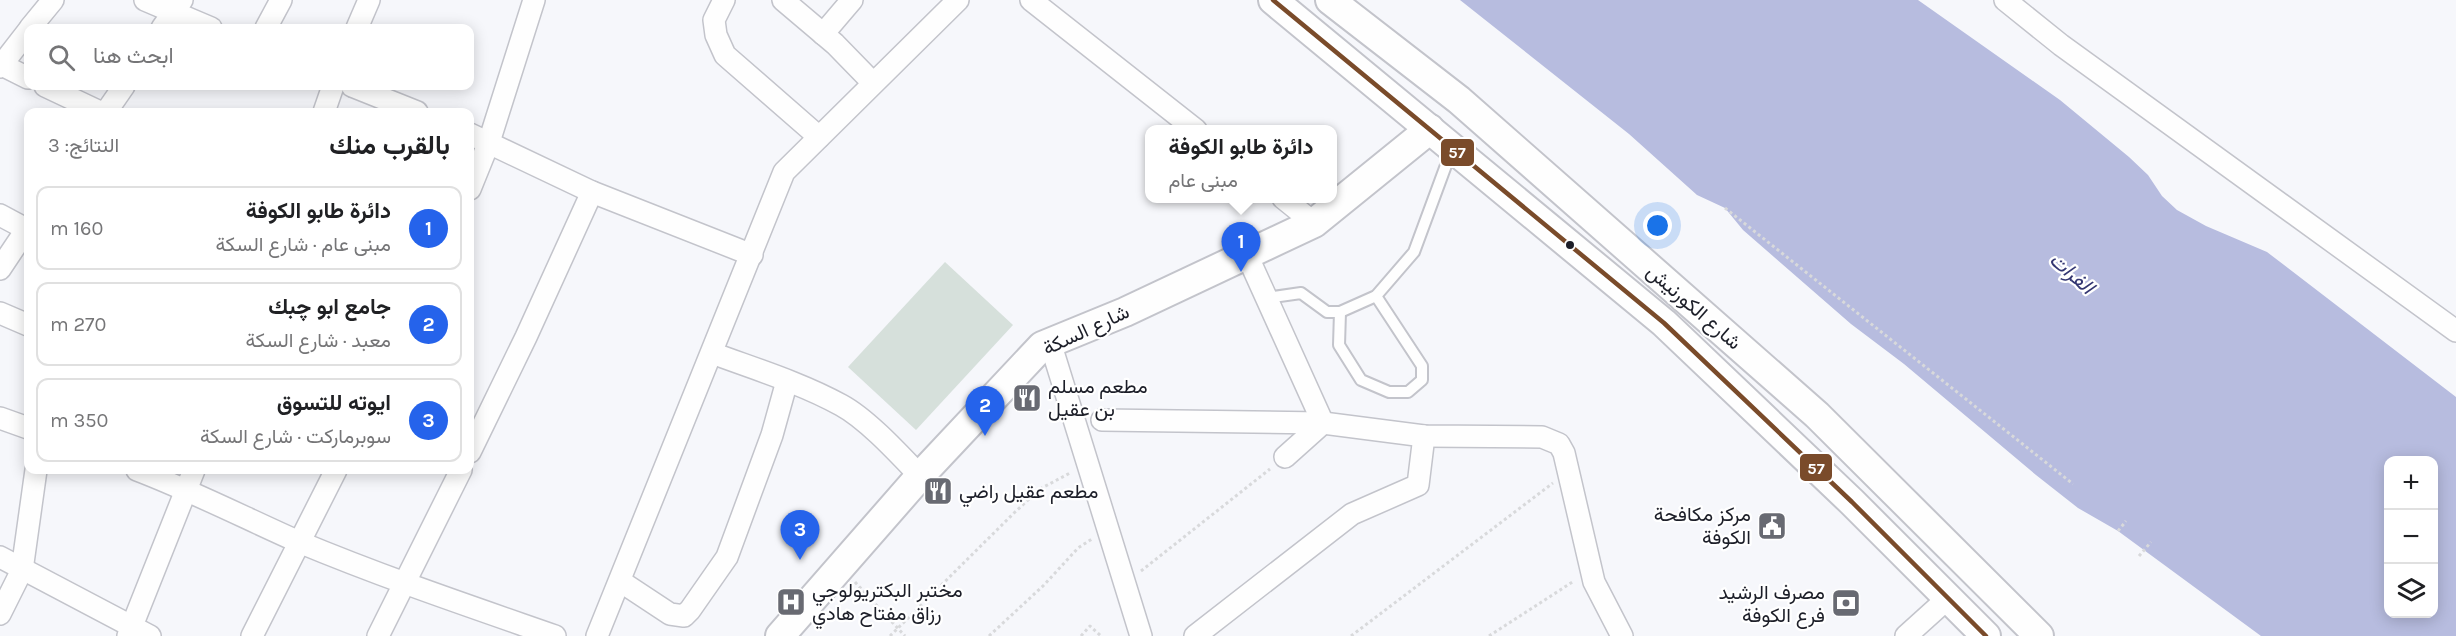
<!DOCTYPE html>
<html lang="ar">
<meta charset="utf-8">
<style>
body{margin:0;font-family:Karla,Vazirmatn,sans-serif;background:#f2f2f2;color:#202124;direction:rtl}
.controls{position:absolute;right:18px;bottom:18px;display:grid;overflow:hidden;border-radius:12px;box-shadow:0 3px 15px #0003}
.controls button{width:54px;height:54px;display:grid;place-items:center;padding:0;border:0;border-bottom:2px solid #e0e0e0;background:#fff;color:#202124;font:30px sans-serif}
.you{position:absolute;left:1658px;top:226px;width:21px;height:21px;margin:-15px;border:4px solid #fff;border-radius:50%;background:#1a73e8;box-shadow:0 0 0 9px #1a73e833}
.badge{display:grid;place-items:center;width:39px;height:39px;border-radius:50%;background:#2563eb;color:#fff;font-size:20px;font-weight:700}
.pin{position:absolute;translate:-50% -50px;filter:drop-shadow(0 2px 3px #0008)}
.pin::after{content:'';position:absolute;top:32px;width:21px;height:18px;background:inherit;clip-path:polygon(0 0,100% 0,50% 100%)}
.popup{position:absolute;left:1145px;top:125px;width:192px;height:78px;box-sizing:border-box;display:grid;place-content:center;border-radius:12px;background:#fff;filter:drop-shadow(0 2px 4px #0005);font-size:20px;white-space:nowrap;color:#757577}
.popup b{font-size:22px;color:#202124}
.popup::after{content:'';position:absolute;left:50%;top:100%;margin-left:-12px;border:12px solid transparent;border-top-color:#fff}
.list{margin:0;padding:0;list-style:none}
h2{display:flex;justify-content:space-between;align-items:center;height:78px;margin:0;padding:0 24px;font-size:26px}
h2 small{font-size:20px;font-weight:400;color:#757577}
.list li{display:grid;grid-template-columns:39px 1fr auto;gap:18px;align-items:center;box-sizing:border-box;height:84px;margin:0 12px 12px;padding:0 12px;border:2px solid #e0e0e0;border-radius:12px}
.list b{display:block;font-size:22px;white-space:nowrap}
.list p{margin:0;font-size:20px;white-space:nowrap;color:#757577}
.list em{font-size:20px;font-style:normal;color:#757577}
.icon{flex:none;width:33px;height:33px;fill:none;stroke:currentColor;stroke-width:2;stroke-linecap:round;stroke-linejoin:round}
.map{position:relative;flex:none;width:2456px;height:636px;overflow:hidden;direction:ltr}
.search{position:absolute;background:#fff;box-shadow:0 3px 15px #0003;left:24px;top:24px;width:450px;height:66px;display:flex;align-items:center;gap:15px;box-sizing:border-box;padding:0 21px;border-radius:12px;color:#757577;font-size:22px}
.panel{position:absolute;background:#fff;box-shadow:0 3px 15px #0003;left:24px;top:108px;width:450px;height:366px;border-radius:12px;direction:rtl}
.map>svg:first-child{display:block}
</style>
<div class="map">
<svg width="2456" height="636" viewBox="0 0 2456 636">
<rect width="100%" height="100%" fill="#f6f7fb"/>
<path fill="#b7bcdf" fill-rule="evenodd" d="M1460,0H1918L2060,100L2129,157L2148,175L2162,196L2177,210L2206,226L2267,252L2456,397V636H2261L2118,531L2078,508L2036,475L1904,364L1851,324L1743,230L1725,208L1697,195L1629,134ZM2388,460H2434V614H2388Z"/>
<path fill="#d6e0db" d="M945,262L1013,325L916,430L848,367Z"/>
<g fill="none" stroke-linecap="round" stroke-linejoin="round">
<g stroke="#c3c4cb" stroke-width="14">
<g id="lane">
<path d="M1266,298L1301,293L1327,312H1340L1376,296L1414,252L1452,149"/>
<path d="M1340,312L1339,345L1361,380L1389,392H1408L1422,380V366L1376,296"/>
</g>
</g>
<g stroke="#c3c4cb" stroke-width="24">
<g id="street">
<path d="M145,0L211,28"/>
<path d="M724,0L714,20L716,35L725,55L819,137"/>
<path d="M783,0L835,44L873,83"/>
<path d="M1031,0L1196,130"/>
<path d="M2005,0L2061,45L2456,331"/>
<path d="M30,28L53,0"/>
<path d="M162,28L182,0"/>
<path d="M266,28L281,0"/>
<path d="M357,28L369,0"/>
<path d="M823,34L852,0"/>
<path d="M0,64L28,78"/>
<path d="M0,67L28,31"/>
<path d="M45,86L100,112"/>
<path d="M352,86L417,112"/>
<path d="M106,112L124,86"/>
<path d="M324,112L333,86"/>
<path d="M470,134L592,192L752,255"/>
<path d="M470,189L489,142L534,0"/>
<path d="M1283,198L1314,223"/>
<path d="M0,215L28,230"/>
<path d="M1247,255L1323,423L1285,457"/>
<path d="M0,269L28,227"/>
<path d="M0,313L28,325"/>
<path d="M1050,342L1141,636"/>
<path d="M712,353C755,369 801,383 841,405C867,419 899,454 920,476"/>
<path d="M0,418L28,428"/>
<path d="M1102,420L1323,423L1424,436L1542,437L1559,444L1564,453L1594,582L1622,636"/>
<path d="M470,452L526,337L592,192"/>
<path d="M137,470C192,491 245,518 299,542C383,577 469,606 555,636"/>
<path d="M0,557L150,636"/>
<path d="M620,581L670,614L684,616L690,610L727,557L772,435L787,381"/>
<path d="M0,614L22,570L36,470"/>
<path d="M128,636L194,470"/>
<path d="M252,636L336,470"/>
<path d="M378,636L461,470"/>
<path d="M597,636L784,172L958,0"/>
<path d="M1195,636L1352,514L1418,485L1424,436"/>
<path d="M1906,636L1947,599"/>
</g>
</g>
<g stroke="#c3c4cb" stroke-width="32">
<g id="secondary">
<path d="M1273,0L1664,323L1852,502L1986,636"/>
<path d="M1330,0L1459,100L1817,415L2039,636"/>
<path d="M780,636L920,476L1042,346L1125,312L1314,223L1430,129"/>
</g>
</g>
<g stroke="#d8d9db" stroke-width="3" stroke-dasharray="3 3" stroke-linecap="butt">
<path d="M1725,208L2073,484"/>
<path d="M2118,531L2126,521"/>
<path d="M2139,556L2151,542"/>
<path d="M1141,571L1270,469"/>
<path d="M855,582L905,636"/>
<path d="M890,636L1014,513L1040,489L1070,473"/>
<path d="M989,636L1044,585L1078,548L1092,539"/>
<path d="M1081,636L1090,626L1101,636"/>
<path d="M1351,636L1553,483"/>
<path d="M1489,636L1574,581"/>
</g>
<use href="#lane" stroke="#fefefe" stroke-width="10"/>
<use href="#street" stroke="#fefefe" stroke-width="21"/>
<use href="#secondary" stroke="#fefefe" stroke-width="28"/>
<g stroke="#fff" stroke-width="9">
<path id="bus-1" d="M1273,0L1664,323L1852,502L1986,636"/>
</g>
<use href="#bus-1" stroke="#7a4b2a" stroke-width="4.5"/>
</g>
<defs>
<g id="restaurant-square" transform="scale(1.5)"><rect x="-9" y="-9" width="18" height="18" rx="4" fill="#686a72" stroke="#fff"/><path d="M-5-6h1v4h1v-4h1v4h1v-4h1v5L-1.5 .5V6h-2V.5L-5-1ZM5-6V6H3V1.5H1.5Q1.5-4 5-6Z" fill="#fff"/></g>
<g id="civic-square" transform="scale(1.5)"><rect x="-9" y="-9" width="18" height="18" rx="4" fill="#686a72" stroke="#fff"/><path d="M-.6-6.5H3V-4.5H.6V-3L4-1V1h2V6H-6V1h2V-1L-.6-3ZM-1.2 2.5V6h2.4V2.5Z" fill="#fff"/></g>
<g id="hospital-square" transform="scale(1.5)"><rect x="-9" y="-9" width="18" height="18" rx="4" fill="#686a72" stroke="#fff"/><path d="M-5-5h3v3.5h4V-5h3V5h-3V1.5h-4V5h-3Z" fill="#fff"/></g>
<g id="bank-square" transform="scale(1.5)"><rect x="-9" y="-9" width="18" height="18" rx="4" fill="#686a72" stroke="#fff"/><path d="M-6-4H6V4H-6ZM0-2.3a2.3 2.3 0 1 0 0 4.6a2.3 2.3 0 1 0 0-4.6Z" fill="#fff"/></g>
</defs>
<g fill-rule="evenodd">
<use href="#restaurant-square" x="1027" y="398"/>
<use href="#restaurant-square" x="938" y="491"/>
<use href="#civic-square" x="1772" y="526"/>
<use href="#hospital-square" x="791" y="602"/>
<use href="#bank-square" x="1846" y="603"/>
</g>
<circle fill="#1c1e28" stroke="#fff" stroke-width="2" cx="1570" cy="245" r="5"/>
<g text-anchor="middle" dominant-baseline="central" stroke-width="4.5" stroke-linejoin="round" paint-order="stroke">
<g font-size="20" fill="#1c1e28" stroke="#fff">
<text transform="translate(1694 307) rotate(41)">شارع الكورنيش</text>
<text transform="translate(1086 330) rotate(-25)">شارع السكة</text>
</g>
<g font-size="20" fill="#1c1e28" stroke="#fff" text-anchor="start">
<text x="1048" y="386">مطعم مسلم<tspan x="1048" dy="23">بن عقيل</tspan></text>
<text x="959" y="491">مطعم عقيل راضي</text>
<text x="1751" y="514" text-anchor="end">مركز مكافحة<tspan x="1751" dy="23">الكوفة</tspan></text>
<text x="812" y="590">مختبر البكتريولوجي<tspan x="812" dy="23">رزاق مفتاح هادي</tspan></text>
<text x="1825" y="592" text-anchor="end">مصرف الرشيد<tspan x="1825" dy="23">فرع الكوفة</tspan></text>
</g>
<g font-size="21" font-style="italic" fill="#333672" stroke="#fff">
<text transform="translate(2072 273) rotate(41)">الفرات</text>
</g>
</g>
<g stroke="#fff" stroke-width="2">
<rect x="1440" y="138" width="35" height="29" rx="6" fill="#7a4b2a"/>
<rect x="1799" y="453" width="34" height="29" rx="6" fill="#7a4b2a"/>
</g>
<g font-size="16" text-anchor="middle" font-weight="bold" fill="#fff">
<text x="1457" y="158">57</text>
<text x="1816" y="474">57</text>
</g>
</svg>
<div class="controls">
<button>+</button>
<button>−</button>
<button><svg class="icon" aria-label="layers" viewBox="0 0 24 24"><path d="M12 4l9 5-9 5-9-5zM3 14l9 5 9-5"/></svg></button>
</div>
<div class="you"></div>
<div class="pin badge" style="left:1241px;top:272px">1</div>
<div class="popup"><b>دائرة طابو الكوفة</b>مبنى عام</div>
<div class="pin badge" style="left:985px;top:436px">2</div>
<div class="pin badge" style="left:800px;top:560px">3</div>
<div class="search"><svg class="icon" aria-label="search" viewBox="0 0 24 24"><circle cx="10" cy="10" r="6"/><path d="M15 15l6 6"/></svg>ابحث هنا</div>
<section class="panel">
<h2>بالقرب منك<small>النتائج: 3</small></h2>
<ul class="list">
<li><span class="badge">1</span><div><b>دائرة طابو الكوفة</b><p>مبنى عام · شارع السكة</p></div><em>160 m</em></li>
<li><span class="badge">2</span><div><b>جامع ابو چبك</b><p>معبد · شارع السكة</p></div><em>270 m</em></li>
<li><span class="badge">3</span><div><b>ايوته للتسوق</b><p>سوبرماركت · شارع السكة</p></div><em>350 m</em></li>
</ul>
</section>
</div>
